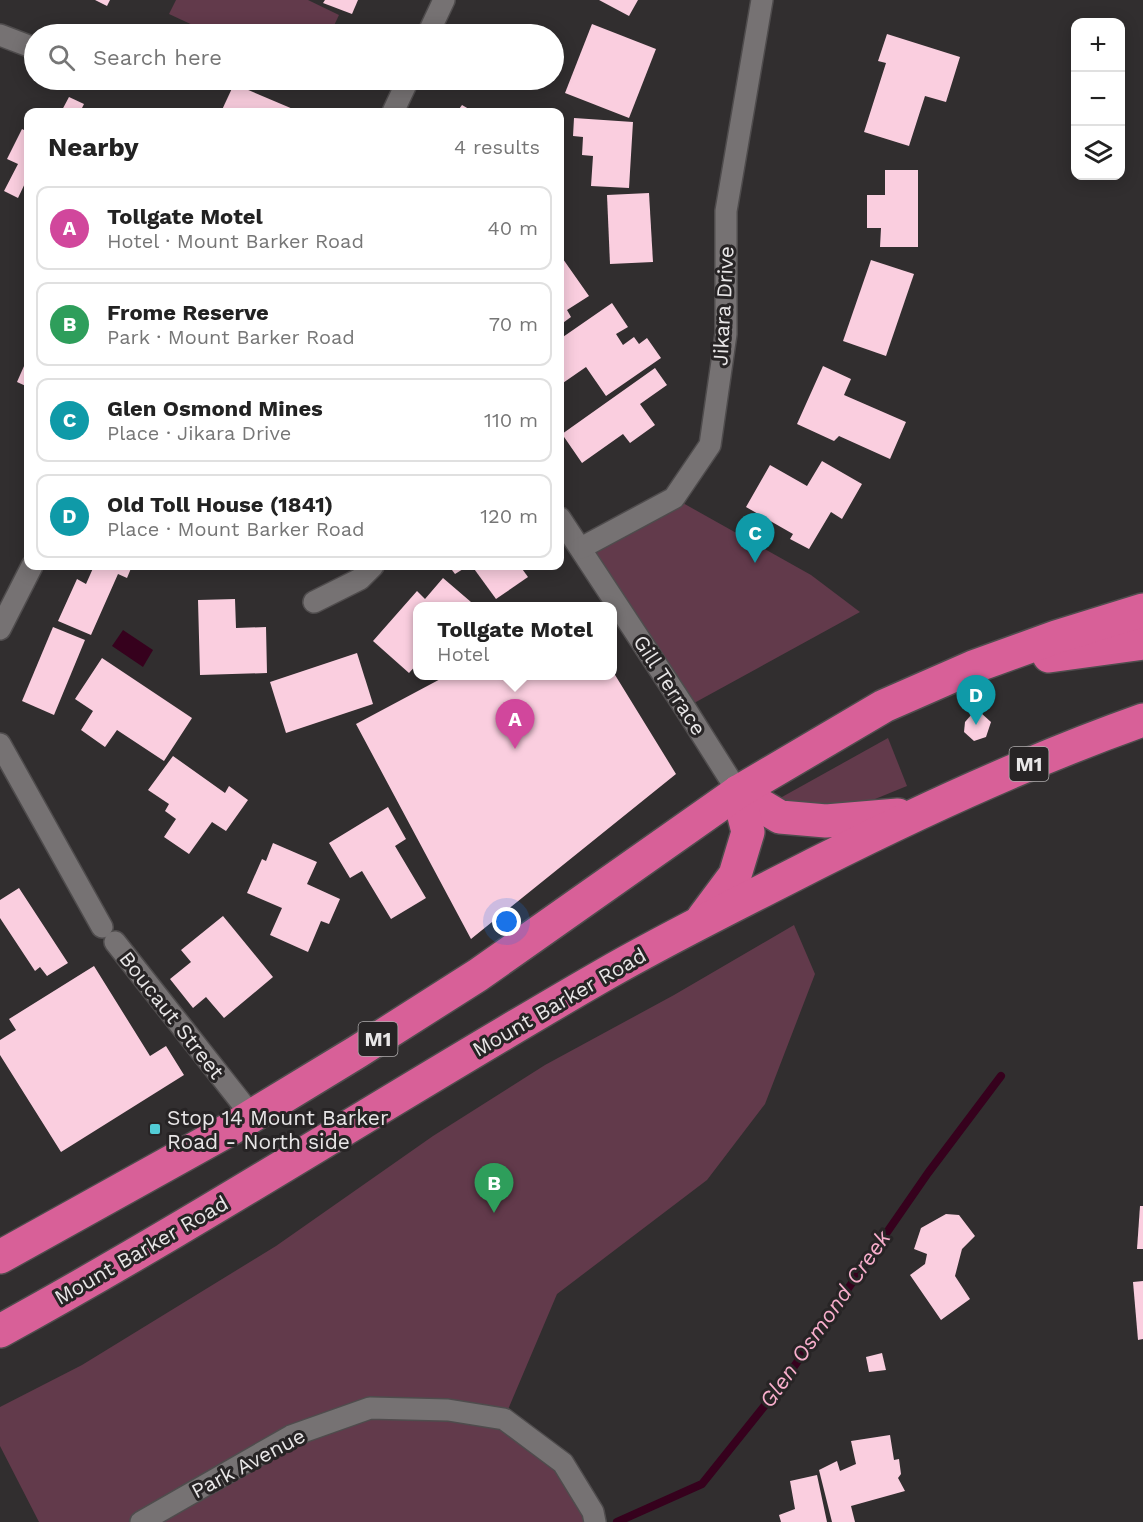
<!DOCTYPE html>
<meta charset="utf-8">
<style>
body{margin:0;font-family:"Work Sans",sans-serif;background:#f2f2f2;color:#222}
.controls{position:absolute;right:18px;top:18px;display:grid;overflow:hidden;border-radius:12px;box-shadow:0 3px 15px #0003}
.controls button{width:54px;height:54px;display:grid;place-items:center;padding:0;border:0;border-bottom:2px solid #e0e0e0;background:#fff;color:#222;font:30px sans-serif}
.you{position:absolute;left:507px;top:922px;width:21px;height:21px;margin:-15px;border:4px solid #fff;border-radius:50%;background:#1a73e8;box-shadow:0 0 0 9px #1a73e833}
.badge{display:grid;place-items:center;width:39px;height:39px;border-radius:50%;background:#111827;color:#fff;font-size:20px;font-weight:700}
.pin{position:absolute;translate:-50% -50px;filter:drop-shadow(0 2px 3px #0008)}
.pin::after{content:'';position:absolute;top:32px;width:21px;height:18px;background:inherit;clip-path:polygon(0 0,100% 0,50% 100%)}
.popup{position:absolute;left:413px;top:602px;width:204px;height:78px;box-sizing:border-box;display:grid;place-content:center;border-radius:12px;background:#fff;filter:drop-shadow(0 2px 4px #0005);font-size:20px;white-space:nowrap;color:#767676}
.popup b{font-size:22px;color:#222}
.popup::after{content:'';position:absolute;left:50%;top:100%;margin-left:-12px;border:12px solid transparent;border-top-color:#fff}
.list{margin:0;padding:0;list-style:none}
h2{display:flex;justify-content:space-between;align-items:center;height:78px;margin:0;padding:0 24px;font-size:26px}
h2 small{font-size:20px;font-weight:400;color:#767676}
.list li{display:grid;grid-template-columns:39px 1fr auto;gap:18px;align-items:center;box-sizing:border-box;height:84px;margin:0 12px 12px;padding:0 12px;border:2px solid #e0e0e0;border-radius:12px}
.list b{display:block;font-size:22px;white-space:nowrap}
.list p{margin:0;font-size:20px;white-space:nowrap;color:#767676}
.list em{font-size:20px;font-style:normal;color:#767676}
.icon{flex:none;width:33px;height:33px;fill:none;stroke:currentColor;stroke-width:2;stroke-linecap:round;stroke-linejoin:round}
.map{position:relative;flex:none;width:1143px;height:1522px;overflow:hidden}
.search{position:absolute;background:#fff;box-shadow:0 3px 15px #0003;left:24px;top:24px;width:540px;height:66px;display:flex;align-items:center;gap:15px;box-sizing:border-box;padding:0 21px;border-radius:33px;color:#767676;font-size:22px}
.panel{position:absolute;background:#fff;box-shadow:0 3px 15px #0003;left:24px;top:108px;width:540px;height:462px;border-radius:12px}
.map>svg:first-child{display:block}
</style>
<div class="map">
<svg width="1143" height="1522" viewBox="0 0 1143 1522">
<rect width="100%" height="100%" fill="#312e2f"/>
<g fill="#623a4b">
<path d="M176,0H308L339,15L330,34H212L169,14Z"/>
<path d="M674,498L811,575L860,612L685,708L581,548Z"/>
<path d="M888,738L907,786L853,808L773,802Z"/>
<path d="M794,925L815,974L765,1104L707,1180L557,1294L504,1419L563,1463L595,1522H39L0,1446V1407L82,1365L276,1246L433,1136L545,1065L674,995Z"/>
</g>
<path fill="#36011d" d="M123,630L153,650L143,667L112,646Z"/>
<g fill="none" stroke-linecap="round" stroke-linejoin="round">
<path stroke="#36011d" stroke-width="8" d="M617,1522L702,1484L782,1384L928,1173L1001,1076"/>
</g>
<g fill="#facedf">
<path d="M95,0H110L107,6Z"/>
<path d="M325,0H358L352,14L323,3Z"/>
<path d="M599,0H638L629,16Z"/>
<path d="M592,24L656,49L629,118L565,93Z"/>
<path d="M887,34L960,57L946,102L925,96L909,146L864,132L886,63L878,61Z"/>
<path d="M234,84L300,112H221Z"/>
<path d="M69,97L84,104L80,112H61Z"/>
<path d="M462,105L474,112H457Z"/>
<path d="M574,118L633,122L629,188L591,186L593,156L582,155L583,137L573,136Z"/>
<path d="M22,129L28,132V177L18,198L4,191L18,164L7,159Z"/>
<path d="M885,170H918V247H880L881,228H867V195H885Z"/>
<path d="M649,193L653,262L610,264L607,195Z"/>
<path d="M563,259L589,296L567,310L571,317L560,325V261Z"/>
<path d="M871,260L914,274L886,356L843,341Z"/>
<path d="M612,303L628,327L616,334L623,345L634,337L639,344L647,338L661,358L606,396L586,367L560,385V339Z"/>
<path d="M28,357V387L17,382Z"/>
<path d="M823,366L851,379L844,395L906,422L890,459L839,436L834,441L797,424Z"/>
<path d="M655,368L667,385L640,404L655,425L630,443L623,434L582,463L562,434Z"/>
<path d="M822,461L862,484L842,519L831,512L809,549L790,539L793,534L746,507L770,465L807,486Z"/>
<path d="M94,566H132L127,578L118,574L91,635L58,621L77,579L86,584Z"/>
<path d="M449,566H468L455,574Z"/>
<path d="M472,566H520L528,577L496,599Z"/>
<path d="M443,578L471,602L467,606H418V663L409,673L373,641L417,591L425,599Z"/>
<path d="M235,599L236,628L266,627L267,673L200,675L198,600Z"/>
<path d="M53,627L85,640L54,715L22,701Z"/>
<path d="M357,653L373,704L286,733L270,682Z"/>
<path d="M102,658L192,718L164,761L117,730L105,747L81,730L93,711L75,699Z"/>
<path d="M612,670L676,774L471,939L356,724L446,676H612Z"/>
<path d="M981,713L991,722L986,737L974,741L964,732L965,722L972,714Z"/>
<path d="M173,756L225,793L229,786L248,800L226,831L212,822L189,854L164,837L176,819L165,811L169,804L148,790Z"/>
<path d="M388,807L406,839L395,846L426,898L391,919L362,871L350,878L329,843Z"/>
<path d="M273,843L317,862L307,884L340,899L329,924L321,921L308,952L270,935L282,908L247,893L262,859L266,861Z"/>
<path d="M19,888L68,963L47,976L40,967L35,971L0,918V900Z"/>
<path d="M223,916L273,977L224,1018L206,997L193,1008L170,979L191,962L181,950Z"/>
<path d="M94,966L150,1056L166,1046L184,1075L61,1152L0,1055V1040L16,1030L9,1019Z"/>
<path d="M1140,1206H1143V1249H1137Z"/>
<path d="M946,1214L959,1215L975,1236L962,1249L955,1276L970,1299L941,1320L910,1275L925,1264L927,1254L914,1249L921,1228Z"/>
<path d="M1143,1281V1339L1138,1340L1133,1282Z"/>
<path d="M882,1353L886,1370L869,1372L866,1357Z"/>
<path d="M890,1435L894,1460L899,1459L901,1474L898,1478L905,1491L851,1506L855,1522H832L819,1470L837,1461L840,1471L856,1464L851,1441Z"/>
<path d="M817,1475L827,1522H781L779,1515L795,1509L790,1481Z"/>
</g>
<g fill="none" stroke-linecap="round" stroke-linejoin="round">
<g stroke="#4f4c4d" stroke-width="24">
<g id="street">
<path d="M428,34L444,0"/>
<path d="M0,35L34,48"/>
<path d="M393,112L408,80"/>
<path d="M560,518L685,708L738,792"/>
<path d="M581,548L674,498L710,445L726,334V211L762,0"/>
<path d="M314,602L360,579L373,566"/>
<path d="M0,629L32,566"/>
<path d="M0,744L102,927"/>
<path d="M115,942L252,1116"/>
<path d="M141,1522L291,1436L370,1408L448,1410L504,1419L563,1463L593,1512L595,1522"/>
</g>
</g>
<g stroke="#4f4c4d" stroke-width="36">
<g id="highway">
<path d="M1049,656L1143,643"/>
<path d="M738,792L780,817L826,821L898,815"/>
<path d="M703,918L735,875L748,832L738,792"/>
<path d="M0,1257L232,1128L357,1052L478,975L738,792L884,706L973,667L1056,637L1143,610"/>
<path d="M0,1331C206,1218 403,1090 607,973C675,934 745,900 815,864C922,810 1030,760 1143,720"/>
</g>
</g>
<use href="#street" stroke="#767273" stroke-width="21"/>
<use href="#highway" stroke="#d86098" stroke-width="33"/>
</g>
<rect fill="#52ccd6" stroke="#272425" stroke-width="2" x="149" y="1123" width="12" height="12" rx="3"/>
<g text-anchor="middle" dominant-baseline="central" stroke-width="6" stroke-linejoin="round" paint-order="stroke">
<g fill="#272425" stroke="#aeacad" stroke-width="1.5">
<rect x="1009.5" y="747" width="39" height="34" rx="4.5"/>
<rect x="358.5" y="1022" width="39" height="34" rx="4.5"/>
</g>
<g font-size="20" font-weight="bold" fill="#e8e6e7">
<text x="1029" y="764">M1</text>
<text x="378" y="1039">M1</text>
</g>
<g font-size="21" fill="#e8e6e7" stroke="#272425">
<text transform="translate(723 306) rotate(-87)">Jikara Drive</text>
<text transform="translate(670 685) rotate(57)">Gill Terrace</text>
<text transform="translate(559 1002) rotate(-30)">Mount Barker Road</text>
<text transform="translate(172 1015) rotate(52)">Boucaut Street</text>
<text transform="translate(141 1250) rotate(-30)">Mount Barker Road</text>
<text transform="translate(248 1463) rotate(-28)">Park Avenue</text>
</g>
<g font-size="21" fill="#e8e6e7" stroke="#272425" text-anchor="start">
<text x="167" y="1117">Stop 14 Mount Barker<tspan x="167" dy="24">Road - North side</tspan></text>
</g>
<g font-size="22" font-style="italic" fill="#f8aecc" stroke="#272425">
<text transform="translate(825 1319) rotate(-55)">Glen Osmond Creek</text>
</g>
</g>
</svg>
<div class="controls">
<button>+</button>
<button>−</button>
<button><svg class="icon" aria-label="layers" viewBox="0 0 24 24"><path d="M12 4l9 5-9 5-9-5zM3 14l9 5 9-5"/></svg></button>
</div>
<div class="you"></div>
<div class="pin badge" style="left:515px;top:749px;background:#d1479c">A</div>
<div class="popup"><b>Tollgate Motel</b>Hotel</div>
<div class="pin badge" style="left:494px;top:1213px;background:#2e9e5b">B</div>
<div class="pin badge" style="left:755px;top:563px;background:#0f9aa8">C</div>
<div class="pin badge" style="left:976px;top:725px;background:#0f9aa8">D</div>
<div class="search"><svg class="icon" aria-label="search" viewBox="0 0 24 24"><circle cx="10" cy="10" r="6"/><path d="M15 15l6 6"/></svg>Search here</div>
<section class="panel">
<h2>Nearby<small>4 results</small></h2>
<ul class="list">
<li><span class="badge" style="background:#d1479c">A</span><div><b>Tollgate Motel</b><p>Hotel · Mount Barker Road</p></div><em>40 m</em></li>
<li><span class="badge" style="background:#2e9e5b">B</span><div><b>Frome Reserve</b><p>Park · Mount Barker Road</p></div><em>70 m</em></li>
<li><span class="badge" style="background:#0f9aa8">C</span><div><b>Glen Osmond Mines</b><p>Place · Jikara Drive</p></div><em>110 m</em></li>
<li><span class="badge" style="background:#0f9aa8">D</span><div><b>Old Toll House (1841)</b><p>Place · Mount Barker Road</p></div><em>120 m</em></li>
</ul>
</section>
</div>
